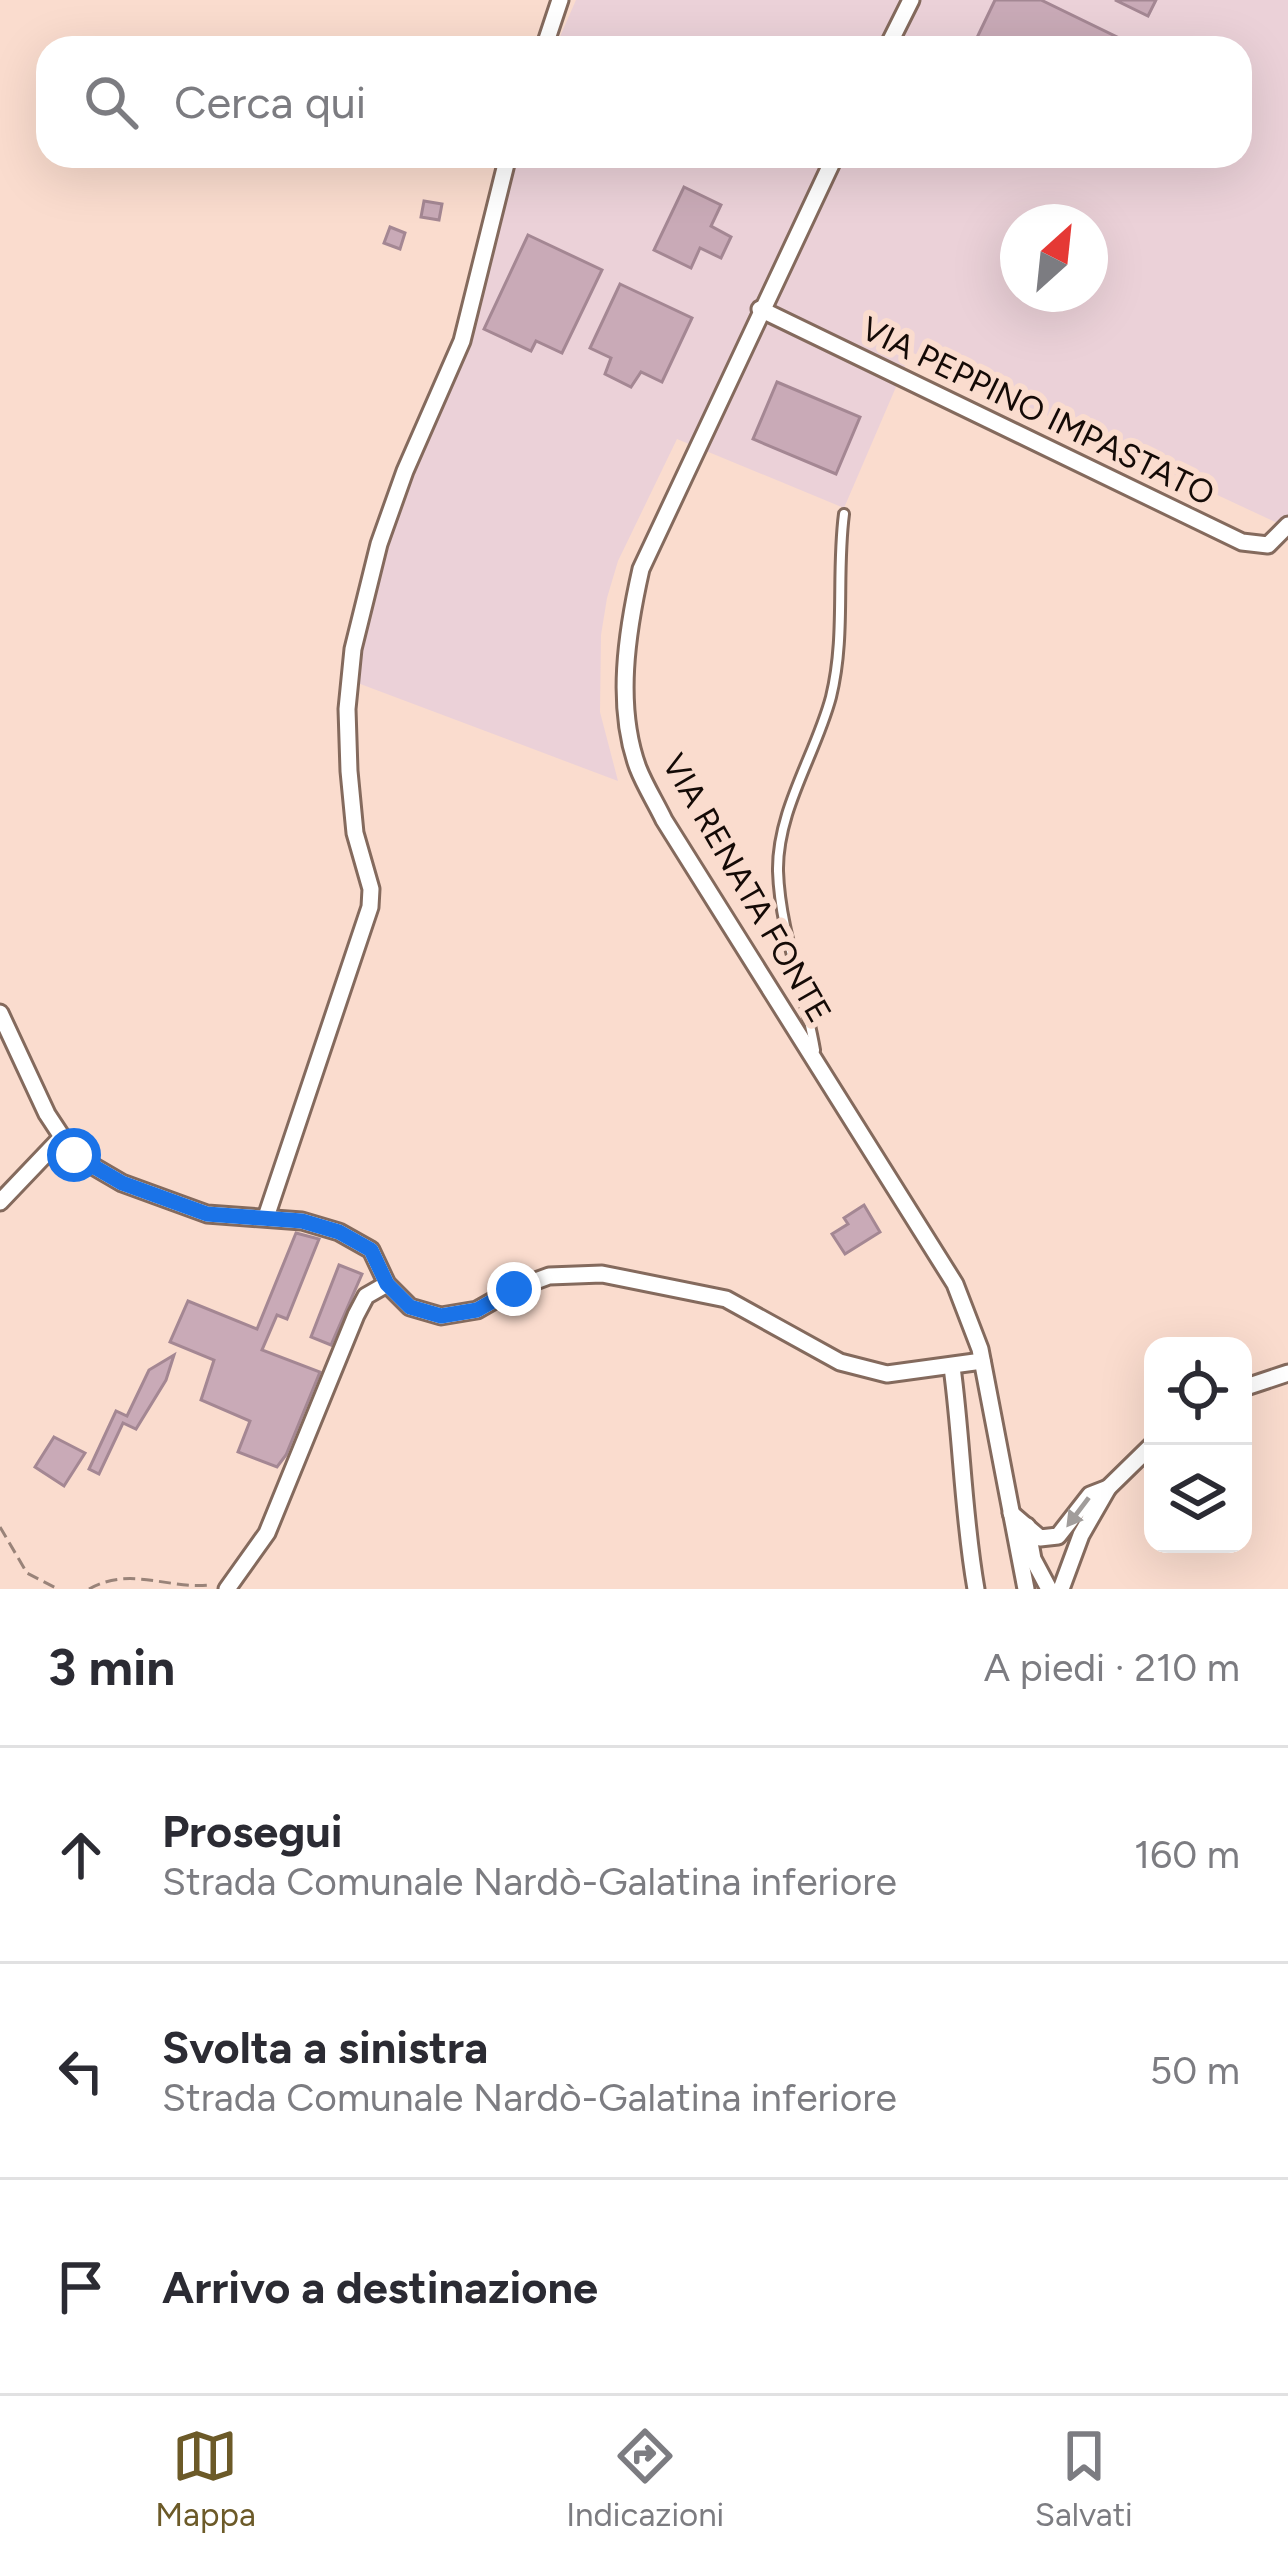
<!DOCTYPE html>
<html lang="it">
<meta charset="utf-8">
<style>
body{margin:0;font-family:Figtree,sans-serif;background:#f7f7f7;color:#2b2b33}
.controls{position:absolute;right:36px;bottom:36px;display:grid;overflow:hidden;border-radius:24px;box-shadow:0 12px 48px #0002}
.controls button{width:108px;height:108px;display:grid;place-items:center;padding:0;border:0;border-bottom:3px solid #e1e1e2;background:#fff;color:#2b2b33;font:60px sans-serif}
.compass{position:absolute;left:1000px;top:204px;width:108px;height:108px;border-radius:50%;background:#fff;box-shadow:0 12px 48px #0002;rotate:27deg}
.stop{position:absolute;width:36px;height:36px;margin:-27px;border:9px solid #1a73e8;border-radius:50%;background:#fff}
.stop.end{background:#1a73e8;border-color:#fff;box-shadow:0 3px 12px #0008}
.list{margin:0;padding:0;list-style:none}
h2{display:flex;justify-content:space-between;align-items:center;height:156px;margin:0;padding:0 48px;font-size:51px}
h2 small{font-size:39px;font-weight:400;color:#7c7c81}
.list li{display:grid;grid-template-columns:78px 1fr auto;gap:36px;align-items:center;box-sizing:border-box;height:216px;padding:0 48px;border-top:3px solid #e1e1e2}
.list b{display:block;font-size:45px;white-space:nowrap}
.list p{margin:0;font-size:39px;white-space:nowrap;color:#7c7c81}
.list em{font-size:39px;font-style:normal;color:#7c7c81}
.icon{flex:none;width:66px;height:66px;fill:none;stroke:currentColor;stroke-width:2;stroke-linecap:round;stroke-linejoin:round}
.map{position:relative;flex:none;width:1288px;height:1589px;overflow:hidden}
.search{position:absolute;background:#fff;box-shadow:0 12px 48px #0002;left:36px;right:36px;top:36px;height:132px;display:flex;align-items:center;gap:30px;box-sizing:border-box;padding:0 42px;border-radius:36px;color:#7c7c81;font-size:45px}
.sheet{height:804px;background:#fff}
nav{display:flex;justify-content:space-around;align-items:center;box-sizing:border-box;height:168px;border-top:3px solid #e1e1e2;background:#fff;font-size:33px;color:#7c7c81}
nav a{display:grid;justify-items:center;gap:6px}
nav .on{color:#6c5a28}
.map>svg:first-child{display:block}
</style>
<div class="map">
<svg width="1288" height="1589" viewBox="0 0 1288 1589">
<rect width="100%" height="100%" fill="#fadcce"/>
<path fill="#ebd1d8" fill-rule="evenodd" d="M576,0H1288V528L911,352L844,508L677,439L618,561L607,598L601,635L600,712L618,781L355,682L358,649L387,536L424,441L514,156H1240V48H555ZM1018,222H1090V294H1018Z"/>
<g fill="#c9aab7" stroke="#a48793" stroke-width="3">
<path d="M995,0H1041L1117,37L1112,48H972Z"/>
<path d="M1115,0H1156L1148,16Z"/>
<path d="M684,187L721,205L711,226L731,237L721,258L700,248L691,268L654,250Z"/>
<path d="M424,201L442,204L439,220L421,217Z"/>
<path d="M390,227L405,233L400,249L384,243Z"/>
<path d="M528,235L602,270L562,353L536,341L531,351L484,329Z"/>
<path d="M620,284L692,318L662,382L641,372L631,387L605,374L611,358L590,348Z"/>
<path d="M777,382L860,417L836,474L753,439Z"/>
<path d="M864,1205L880,1232L845,1254L832,1234L848,1224L844,1218Z"/>
<path d="M296,1233L319,1239L287,1319L277,1315L262,1350L320,1372L286,1455L277,1467L238,1452L250,1421L201,1400L214,1360L170,1342L188,1301L257,1329Z"/>
<path d="M339,1265L362,1274L331,1345L311,1337Z"/>
<path d="M174,1355L166,1380L136,1429L123,1423L99,1474L89,1469L116,1411L127,1416L149,1370Z"/>
<path d="M54,1437L85,1453L64,1486L35,1467Z"/>
</g>
<g fill="none" stroke-linecap="round" stroke-linejoin="round">
<g stroke="#846a5d" stroke-width="14">
<path id="service" d="M815,1050C805,990 780,933 778,871C777,810 816,754 831,697C846,636 836,575 844,514"/>
</g>
<g stroke="#846a5d" stroke-width="21">
<g id="minor">
<path d="M544,48L560,0"/>
<path d="M887,48L911,0"/>
<path d="M835,156L641,569C627,631 615,706 638,768C645,786 656,803 664,820L955,1284L980,1349L1026,1589"/>
<path d="M760,309L1242,542L1268,545L1288,525"/>
<path d="M0,1013L47,1114L74,1155L122,1183L207,1214L302,1221L339,1232L371,1250L387,1284L410,1307L441,1316L477,1310L514,1289L549,1276L602,1274L726,1299L840,1362L887,1374L982,1361"/>
<path d="M0,1202L62,1137"/>
<path d="M266,1217L370,907L371,889L355,833L349,771L347,709L353,649L379,544L405,471L462,341L508,156"/>
<path d="M952,1367C962,1441 963,1516 976,1589"/>
<path d="M1243,1388L1288,1373"/>
<path d="M1108,1488L1153,1444"/>
<path d="M1011,1513L1040,1538L1058,1536L1090,1495L1108,1488L1081,1535L1061,1589"/>
<path d="M1027,1526L1033,1559L1049,1589"/>
<path d="M227,1589L267,1533L356,1315L366,1296L387,1284"/>
</g>
</g>
<g stroke="#998379" stroke-width="3" stroke-dasharray="12 6" stroke-linecap="butt">
<path d="M0,1527L27,1573L58,1589"/>
<path d="M89,1589C130,1566 166,1589 209,1585"/>
</g>
<use href="#service" stroke="#fff" stroke-width="8"/>
<use href="#minor" stroke="#fff" stroke-width="15"/>
</g>
<defs><path id="oneway-solid" d="M-6-.8H1V-3.2L6.5 0L1 3.2V.8H-6Z" transform="scale(3)"/></defs>
<use fill="#a19d9b" href="#oneway-solid" transform="translate(1078 1512) rotate(127)"/>
<g fill="none" stroke-linecap="round" stroke-linejoin="round">
<path stroke="#1a73e8" stroke-width="15" d="M74,1155L122,1183L207,1214L302,1221L339,1232L371,1250L387,1284L410,1307L441,1316L477,1310L514,1289"/>
</g>
<g text-anchor="middle" dominant-baseline="central" stroke-width="12" stroke-linejoin="round" paint-order="stroke">
<g font-size="33" fill="#140a06" stroke="#fadcce">
<text transform="translate(1038 411) rotate(26)">VIA PEPPINO IMPASTATO</text>
<text transform="translate(747 888) rotate(60)">VIA RENATA FONTE</text>
</g>
</g>
</svg>
<div class="controls">
<button><svg class="icon" aria-label="locate" viewBox="0 0 24 24"><circle cx="12" cy="12" r="6"/><path d="M12 2v4M12 18v4M2 12h4M18 12h4"/></svg></button>
<button><svg class="icon" aria-label="layers" viewBox="0 0 24 24"><path d="M12 4l9 5-9 5-9-5zM3 14l9 5 9-5"/></svg></button>
</div>
<svg class="compass" viewBox="-18 -18 36 36"><path d="M0-13l5 13h-10z" fill="#e53935"/><path d="M0 13l5-13h-10z" fill="#7c7c81"/></svg>
<div class="stop" style="left:74px;top:1155px"></div>
<div class="stop end" style="left:514px;top:1289px"></div>
<div class="search"><svg class="icon" aria-label="search" viewBox="0 0 24 24"><circle cx="10" cy="10" r="6"/><path d="M15 15l6 6"/></svg>Cerca qui</div>
</div>
<section class="sheet">
<h2>3 min<small>A piedi · 210 m</small></h2>
<ul class="list">
<li><svg class="icon" aria-label="ahead" viewBox="0 0 24 24"><path d="M12 20V5M6 11l6-6 6 6"/></svg><div><b>Prosegui</b><p>Strada Comunale Nardò-Galatina inferiore</p></div><em>160 m</em></li>
<li><svg class="icon" aria-label="left" viewBox="0 0 24 24"><path d="M17 20v-9H6M10 6l-5 5 5 5"/></svg><div><b>Svolta a sinistra</b><p>Strada Comunale Nardò-Galatina inferiore</p></div><em>50 m</em></li>
<li><svg class="icon" aria-label="arrive" viewBox="0 0 24 24"><path d="M6 21V4h12l-3 4 3 4H6"/></svg><div><b>Arrivo a destinazione</b></div></li>
</ul>
</section>
<nav>
<a class="on"><svg class="icon" aria-label="map" viewBox="0 0 24 24"><path d="M3 6l6-2 6 2 6-2v14l-6 2-6-2-6 2zM9 4v14M15 6v14"/></svg>Mappa</a>
<a><svg class="icon" aria-label="directions" viewBox="0 0 24 24"><path d="M12 3l9 9-9 9-9-9zM9 14v-3h6M13 9l2 2-2 2"/></svg>Indicazioni</a>
<a><svg class="icon" aria-label="saved" viewBox="0 0 24 24"><path d="M7 4h10v16l-5-4-5 4z"/></svg>Salvati</a>
</nav>
